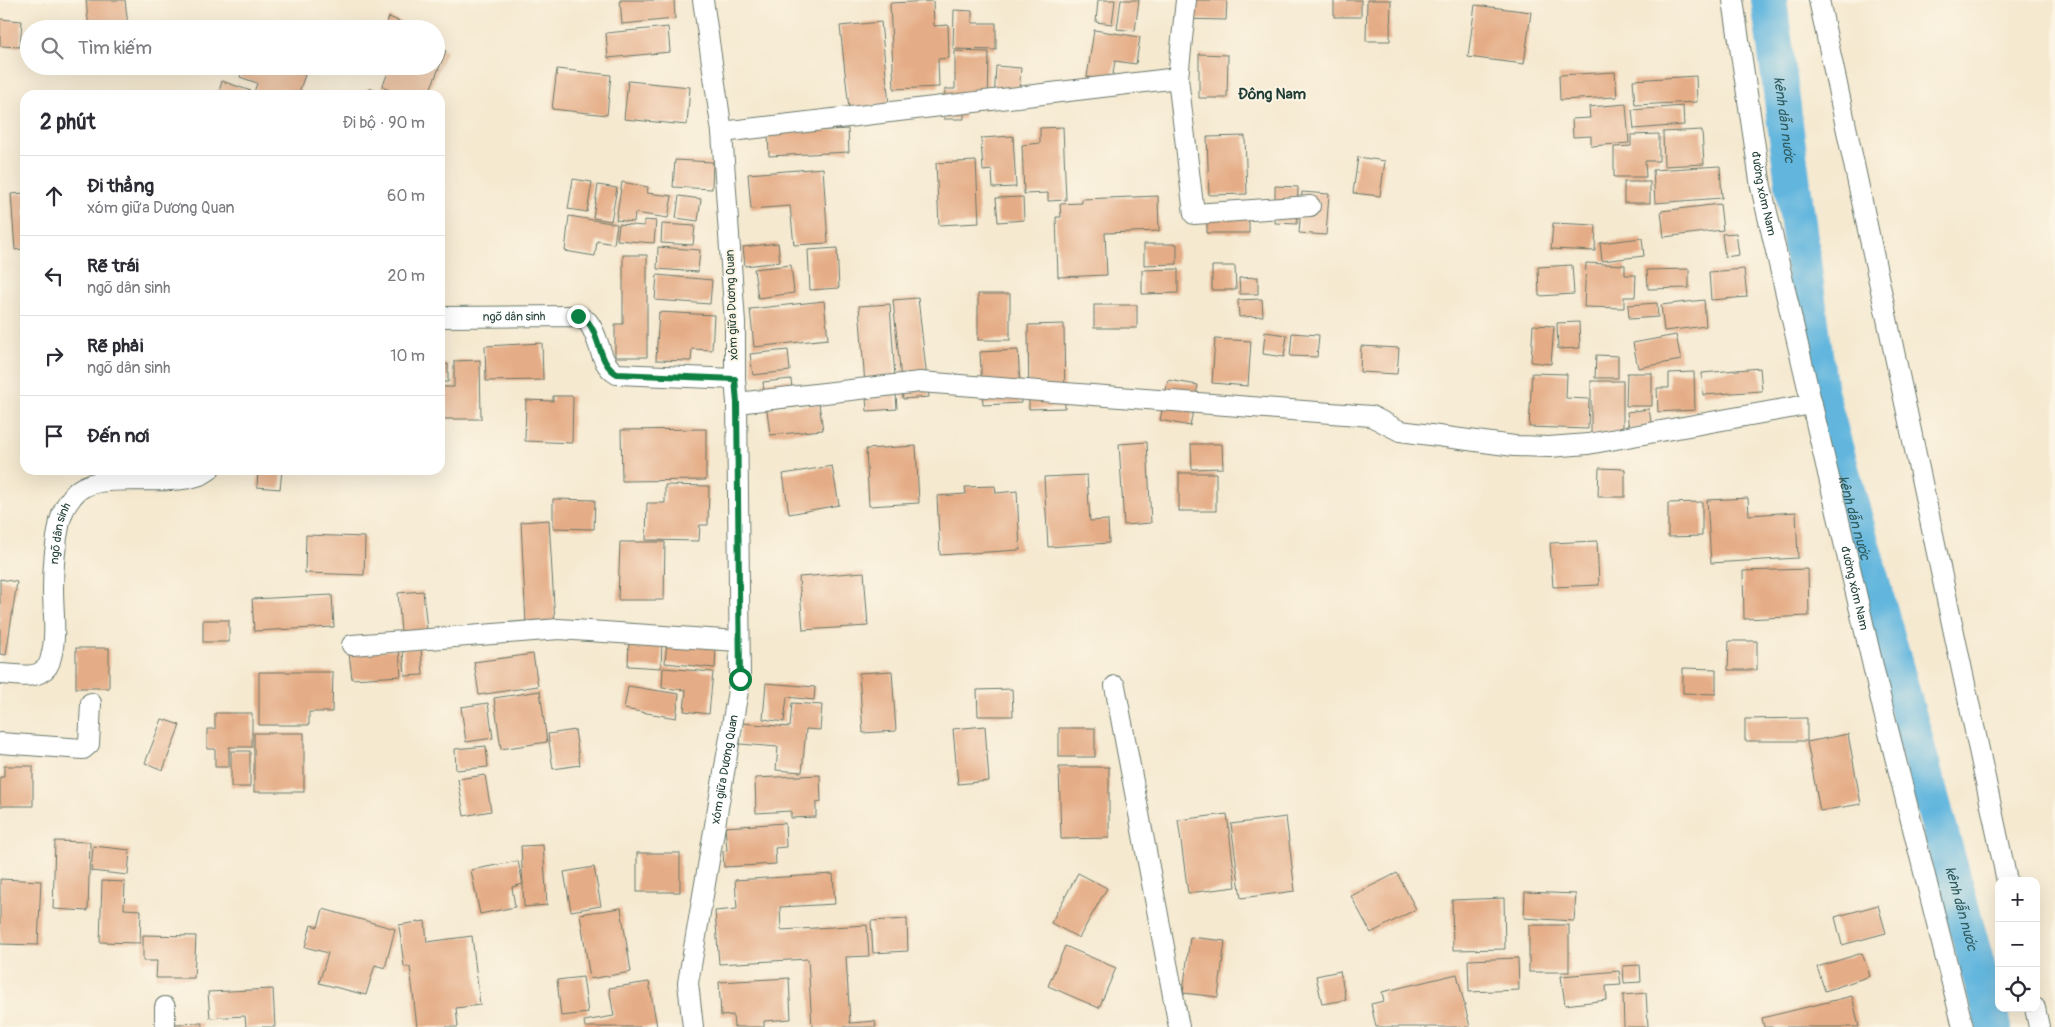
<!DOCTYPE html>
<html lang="vi">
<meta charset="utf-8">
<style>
body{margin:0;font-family:Pangolin,sans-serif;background:#f7f7f7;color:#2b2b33}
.controls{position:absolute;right:15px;bottom:15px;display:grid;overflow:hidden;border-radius:10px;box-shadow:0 5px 20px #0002}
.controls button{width:45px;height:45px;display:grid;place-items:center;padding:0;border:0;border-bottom:1px solid #e1e1e2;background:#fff;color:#2b2b33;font:25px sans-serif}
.stop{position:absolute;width:15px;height:15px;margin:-11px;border:4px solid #0b8043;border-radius:50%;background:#fff}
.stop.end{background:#0b8043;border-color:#fff;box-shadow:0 1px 5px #0008}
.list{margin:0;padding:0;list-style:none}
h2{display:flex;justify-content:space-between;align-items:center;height:65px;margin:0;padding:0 20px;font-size:21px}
h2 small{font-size:16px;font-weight:400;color:#7c7c81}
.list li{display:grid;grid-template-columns:32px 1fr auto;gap:15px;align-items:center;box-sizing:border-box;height:80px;padding:0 20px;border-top:1px solid #e1e1e2}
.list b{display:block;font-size:19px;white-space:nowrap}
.list p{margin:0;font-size:16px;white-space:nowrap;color:#7c7c81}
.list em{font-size:16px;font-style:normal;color:#7c7c81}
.icon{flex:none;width:28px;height:28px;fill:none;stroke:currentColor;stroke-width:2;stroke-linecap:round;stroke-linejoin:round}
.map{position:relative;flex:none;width:2055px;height:1027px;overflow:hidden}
.search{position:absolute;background:#fff;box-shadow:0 5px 20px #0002;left:20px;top:20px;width:425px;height:55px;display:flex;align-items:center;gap:12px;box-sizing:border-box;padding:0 18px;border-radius:28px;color:#7c7c81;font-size:19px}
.panel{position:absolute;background:#fff;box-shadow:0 5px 20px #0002;left:20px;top:90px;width:425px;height:385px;border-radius:15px}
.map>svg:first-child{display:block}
</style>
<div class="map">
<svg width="2055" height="1027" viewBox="0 0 2055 1027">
<rect width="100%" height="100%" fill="#fcf5e5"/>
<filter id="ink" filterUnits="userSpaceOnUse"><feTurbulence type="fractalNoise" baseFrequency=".02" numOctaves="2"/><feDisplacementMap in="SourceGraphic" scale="10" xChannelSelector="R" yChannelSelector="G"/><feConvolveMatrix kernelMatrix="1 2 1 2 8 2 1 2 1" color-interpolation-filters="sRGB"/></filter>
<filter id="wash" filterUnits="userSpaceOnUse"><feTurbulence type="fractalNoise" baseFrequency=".0096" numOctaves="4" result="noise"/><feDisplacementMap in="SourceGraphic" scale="20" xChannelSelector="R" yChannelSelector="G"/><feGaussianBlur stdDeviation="1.12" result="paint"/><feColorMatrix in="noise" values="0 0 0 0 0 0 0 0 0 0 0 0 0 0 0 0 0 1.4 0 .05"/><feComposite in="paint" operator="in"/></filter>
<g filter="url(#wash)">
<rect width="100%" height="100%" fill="#f5e9d0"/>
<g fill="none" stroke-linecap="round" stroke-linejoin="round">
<path stroke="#62b6de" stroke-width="36" id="s1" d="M1769,0L1820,392L1994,1027"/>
</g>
<g id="blocks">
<g fill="#e5ad87">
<path d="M86,0H125L128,26L89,29Z"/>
<path d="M620,0H674L675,19L622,24Z"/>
<path d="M1098,0H1115L1112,24L1096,22Z"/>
<path d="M1121,0H1139L1135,31L1117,29Z"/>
<path d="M1182,0H1227L1226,20L1181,19Z"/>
<rect x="1334" y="0" width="27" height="17"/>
<path d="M1367,0H1391L1390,41H1366Z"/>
<path d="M933,1L934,26L948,25L949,58L938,59L939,87L894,89L890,3Z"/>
<path d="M1475,5L1531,12L1524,64L1468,57Z"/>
<path d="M954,10L972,11V23H996V50L953,49Z"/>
<path d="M389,17L418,29H385Z"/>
<path d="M0,19L22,21L20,47L0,46Z"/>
<path d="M881,22L889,105L849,109L840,26Z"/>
<path d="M668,27L670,52L608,58L606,33Z"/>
<path d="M1094,30L1140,37L1136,64L1115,61L1112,80L1087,77Z"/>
<path d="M436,47L446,51L428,95H402L382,87L391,66H436Z"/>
<path d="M955,51L989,52L988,109L964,108V119H944L945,89H955Z"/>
<path d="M1199,54L1228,55L1227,98H1199Z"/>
<path d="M244,66H301L298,72L305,75L298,95H253L257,83L240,77Z"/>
<path d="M996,66L1021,68L1018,104L994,102Z"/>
<path d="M557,69L611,75L607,115L552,109Z"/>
<path d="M1615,72L1617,97L1560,100L1559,75Z"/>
<path d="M1696,76L1697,102L1635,105L1633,80Z"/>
<path d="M222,81L251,91L249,95H218Z"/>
<path d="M628,81L690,87L687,125L624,119Z"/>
<path d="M369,88L387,95H366Z"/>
<path d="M1626,104L1629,143L1591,146V136L1573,137L1572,119L1590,118L1589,107Z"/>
<path d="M1683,106L1684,125L1634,129L1632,110Z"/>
<path d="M1063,127L1066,200L1048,201V193L1024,194L1022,145L1040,143V128Z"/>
<path d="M848,129L849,152L769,156L768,133Z"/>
<path d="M1702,130L1704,164L1664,166L1663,132Z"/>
<path d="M1659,134V161H1645L1646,177H1614V147L1631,146V135Z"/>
<path d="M1013,136L1016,187L993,188L992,170L983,171L981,138Z"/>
<path d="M1245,136L1247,194L1209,195L1207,137Z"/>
<path d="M1358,157L1385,161L1380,196L1353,193Z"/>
<path d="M675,160L713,162L712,189L673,187Z"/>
<path d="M976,161L979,223L939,225L936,163Z"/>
<path d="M1720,166L1722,198L1655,203L1653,170Z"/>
<path d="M823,168L828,243L794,245L790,206L751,209L748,174Z"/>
<path d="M573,179L592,182L587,212L568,209Z"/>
<path d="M622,182L648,187L647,193L672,196L668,218L635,213L634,222L616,220Z"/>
<rect x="1624" y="182" width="26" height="21"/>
<path d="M598,185L617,188L611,221L593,218Z"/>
<path d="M1275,186L1298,187L1297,224L1275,223Z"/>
<path d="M1302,192L1329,194L1326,235L1299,233Z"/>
<path d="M25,193V249L15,250L11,194Z"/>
<path d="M679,196L701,199L698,221L676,218Z"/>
<path d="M1158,196L1159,231L1105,233L1107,275L1058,277L1056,217H1061L1060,204L1082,203V199Z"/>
<path d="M1023,197L1024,220L998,222L996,198Z"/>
<path d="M1720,204L1723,230L1664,237L1661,211Z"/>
<rect x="1207" y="210" width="42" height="23"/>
<path d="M569,216L617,224L614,244L597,241L595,256L565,251Z"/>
<path d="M644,220L656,221L654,243L617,240L619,224L644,226Z"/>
<path d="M1553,223L1596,225L1595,251L1551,249Z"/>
<path d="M662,224L695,226L693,245L661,243Z"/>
<path d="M1736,233L1739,255L1725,257L1722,234Z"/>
<path d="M1642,238L1644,256L1602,261L1600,243Z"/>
<path d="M778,243L780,262L745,266L743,247Z"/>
<path d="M1144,244H1177V264L1144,265Z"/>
<path d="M658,247L700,250L698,272L657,269Z"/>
<path d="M837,248L839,288L810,290L808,250Z"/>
<path d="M623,255H647V357H615V324H623Z"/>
<path d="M1586,263L1625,265V275H1636L1635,297H1624V308L1584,307Z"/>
<path d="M791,265L794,293L758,298L754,269Z"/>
<path d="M1572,265L1574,294L1539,296L1538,267Z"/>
<path d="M1212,266H1235L1236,290H1212Z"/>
<path d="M1178,269V293L1142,294V270Z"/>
<path d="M1689,269V288L1648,289L1647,270Z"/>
<path d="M1744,269L1747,297L1711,300L1709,272Z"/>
<path d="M657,275L712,280L710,304L655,300Z"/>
<path d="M1258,277V294H1240L1239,278Z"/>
<rect x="978" y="294" width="32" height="46"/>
<path d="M918,298L929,397L903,399L893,300Z"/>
<path d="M1262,299L1263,316L1239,317L1238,300Z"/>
<path d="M1704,300L1706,326L1664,331L1661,305Z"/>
<path d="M824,301L828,339L754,347L750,309Z"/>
<path d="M1657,303L1658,317L1629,319L1628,305Z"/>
<path d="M890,304L897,409L867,411L859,306Z"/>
<rect x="1094" y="305" width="43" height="23"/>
<path d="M659,312L714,315L712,350L692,349L691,361L656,360Z"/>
<path d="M1579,322L1580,348L1558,349L1557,323Z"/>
<path d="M1064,324L1065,408L1029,409L1028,325Z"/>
<path d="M1533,325L1554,326L1551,364L1531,362Z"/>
<path d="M1265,332L1287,335L1284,357L1263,354Z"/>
<path d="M1292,333L1319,335L1317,357L1290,356Z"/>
<path d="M1676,335L1681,360L1638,368L1633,343Z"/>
<path d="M1215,339L1251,341L1248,386L1212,383Z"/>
<path d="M542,343L543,380L486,381L485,346Z"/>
<path d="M1361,346L1399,348L1397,374L1360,372Z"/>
<path d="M788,350L790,371L753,375L750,354Z"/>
<path d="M1018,350L1021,403L983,405L980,352Z"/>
<path d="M1596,355L1618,356V378H1595Z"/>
<path d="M480,360L481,419H440V387H454V361Z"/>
<path d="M448,364V382H440V365Z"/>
<path d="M1760,368L1762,391L1703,395L1702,373Z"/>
<path d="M1694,372L1695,410L1658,412L1657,388H1669V373Z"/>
<path d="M1532,373L1567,374L1566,398L1589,399L1588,429L1529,427Z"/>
<path d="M1627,373H1652V406H1626Z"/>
<path d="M791,379L793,400L765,403L763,382Z"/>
<path d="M1168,380L1198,385L1190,426L1160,420Z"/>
<rect x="1591" y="381" width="32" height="55"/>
<path d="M553,396H573L572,443L525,441L526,400L553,401Z"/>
<path d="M819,404L823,430L770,435L767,410Z"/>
<path d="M1649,409L1652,427L1629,430L1627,412Z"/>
<path d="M706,429V480L622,481L621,430Z"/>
<path d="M1147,442L1151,523L1124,525L1119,444Z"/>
<path d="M1191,444H1222L1223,468L1192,469Z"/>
<path d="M916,446L919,503L869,506L866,449Z"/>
<path d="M832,466L839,505L789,514L783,474Z"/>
<path d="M1599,468L1625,469V497H1598Z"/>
<path d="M258,470H282L280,489L257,487Z"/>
<rect x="1179" y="473" width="37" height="38"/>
<path d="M1087,475L1090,521L1108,520L1109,543L1048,547L1044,477Z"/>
<path d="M665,485L709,486L708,525H700L699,541L646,540L647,503H665Z"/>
<path d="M995,486L996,493L1017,491L1020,550L940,555L937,496L966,494L965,487Z"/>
<path d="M1748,498L1749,515L1796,512L1798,558L1711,563L1707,500Z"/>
<path d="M553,499L595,500L594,529L553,528Z"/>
<path d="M1702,502V536L1668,537V503Z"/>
<path d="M549,520L555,623L526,625L521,522Z"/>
<path d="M306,535L365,537L364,575L305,573Z"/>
<path d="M1597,541L1599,585L1553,587L1550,543Z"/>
<path d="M620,542H665L664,600H618Z"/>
<path d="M1808,569L1809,616L1744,619L1743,571Z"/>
<path d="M864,572L868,626L803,630L799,577Z"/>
<path d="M0,579L17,582L6,655L0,654Z"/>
<path d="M423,591L427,630L401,633L398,593Z"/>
<path d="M332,595L334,627L254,631L252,599Z"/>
<rect x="203" y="620" width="26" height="22"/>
<path d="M629,640L662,641L661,668L628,666Z"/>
<path d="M667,641L716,645L715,668L665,663Z"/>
<path d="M1729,641H1757V670H1728Z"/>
<rect x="76" y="648" width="33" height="40"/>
<path d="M421,648L423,675L405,676L403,649Z"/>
<path d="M399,649L401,676L352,679L349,653Z"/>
<path d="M533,654L538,686L479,695L474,662Z"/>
<path d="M663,668L713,672L709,714L684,711L686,690L662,688Z"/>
<path d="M1683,668L1716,669V694L1683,693Z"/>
<path d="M892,671L896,731L863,733L859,673Z"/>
<path d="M259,672H333L332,712H309V725H259Z"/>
<path d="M766,683L815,687L814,700L787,697L784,722L763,719Z"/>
<path d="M628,686L679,694L676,718L624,709Z"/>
<path d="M1012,689L1013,716H978L977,690Z"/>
<path d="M540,691L547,742L501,749L494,698Z"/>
<path d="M488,703L493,738L466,742L461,707Z"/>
<path d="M792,703L822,705L820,730L806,729L802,772L776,770L778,747L740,744L741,723L790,727Z"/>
<path d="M215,713H252V747H229V767H215V749H207V729H215Z"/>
<path d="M1807,718V741H1745V719Z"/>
<path d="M162,719L180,725L163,770L145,763Z"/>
<path d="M985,726L989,781L958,784L953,729Z"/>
<rect x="1059" y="728" width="36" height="29"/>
<path d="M575,730L580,765L553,769L548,734Z"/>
<rect x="254" y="733" width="50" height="59"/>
<path d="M1848,734L1861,804L1820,811L1807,742Z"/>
<path d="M486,746L488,767L456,770L455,749Z"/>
<rect x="231" y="751" width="19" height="36"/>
<path d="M4,766H33V806H0V777H4Z"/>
<path d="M1059,767H1109V838L1061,839Z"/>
<path d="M485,775L491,811L464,816L458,779Z"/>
<path d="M820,775L821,802L816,803V817L791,818V811L756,813L755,778Z"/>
<path d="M1227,814L1236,887L1188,893L1178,820Z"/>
<path d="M1286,817L1295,891L1241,898L1231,824Z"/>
<path d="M785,823L786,847L775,848L776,864L724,867L723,851L727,850L725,827Z"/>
<path d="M55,841L90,842L88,911L53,909Z"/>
<path d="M543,845L547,905L524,907L521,846Z"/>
<path d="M93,846L130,850L128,875L91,871Z"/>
<rect x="637" y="853" width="43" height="39"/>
<path d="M518,861L523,884L512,887L515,907L480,914L471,870Z"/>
<path d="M594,867L601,906L571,911L564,872Z"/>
<path d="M1078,873L1107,888L1079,938L1051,923Z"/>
<path d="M1397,873L1416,909L1371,933L1351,896Z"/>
<path d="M833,874L835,904L780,907L781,930L867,925L869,956L846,957L850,1023L875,1021L876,1027H812L808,959L719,964L715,911L737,909L735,880Z"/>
<path d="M0,879L41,881L38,945L0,944Z"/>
<path d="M102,881L125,882L124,909L141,910L140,943L100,942Z"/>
<path d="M1525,892L1576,894L1574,921L1524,918Z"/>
<path d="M1504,898L1505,949L1453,950L1452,900Z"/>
<path d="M1878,905L1886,933L1842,945L1835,917Z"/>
<path d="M621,908L631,972L590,979L580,914Z"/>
<path d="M323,909L395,929L385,968L375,965L366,995L319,983L328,953L305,947L311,925L318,927Z"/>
<path d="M907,919L908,951L873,953L871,921Z"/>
<path d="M425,921L427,942L472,936L480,1005L456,1008L458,1027H417L410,967H404L399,925Z"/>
<rect x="1529" y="925" width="40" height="47"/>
<path d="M143,935L196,936L194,978H156L157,961H143Z"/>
<path d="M1190,937L1225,941L1218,997L1183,993Z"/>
<path d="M1065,946L1116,968L1099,1008L1048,986Z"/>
<path d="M1862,953L1870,976L1825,991L1817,967Z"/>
<path d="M1518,958L1519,990L1469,992L1468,960Z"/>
<path d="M1640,965L1641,982L1624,983L1623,966Z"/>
<path d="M1340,971L1346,1000L1322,1004L1316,976Z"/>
<path d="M1619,971L1621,985L1606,986L1607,1000L1565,1005L1561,976Z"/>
<path d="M1457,974L1470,1027H1376L1371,1004L1384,1001L1382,992Z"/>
<path d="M583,977L588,1013L561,1016L557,980Z"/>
<path d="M789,978L791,1019L764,1021V1027H734L733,1015L721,1016L719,982Z"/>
<path d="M649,982L657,1027H585L584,1021L614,1016L609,988Z"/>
<path d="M273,989L275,1027H246L245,1016L210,1018L208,992Z"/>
<path d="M1646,993L1648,1027H1624L1623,995Z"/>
<path d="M1852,996L1859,1027H1764L1762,1018Z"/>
<path d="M202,1023V1027H171V1024Z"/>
</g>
</g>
</g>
<g filter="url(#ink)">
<use href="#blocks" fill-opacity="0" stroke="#6a796b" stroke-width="1"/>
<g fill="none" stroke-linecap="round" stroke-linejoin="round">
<g stroke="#6a796b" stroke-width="22">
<g id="service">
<path id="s2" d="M1733,0L1761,187L1884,713L1963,1027"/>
<path d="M1819,0L2007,881"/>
<path d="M1178,78L1186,0"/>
<path d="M722,132L1178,78L1194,214L1310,206"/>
<path id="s3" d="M440,317L578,316C581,318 586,320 588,322C601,338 598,363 617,374L735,379"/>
<path d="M737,403L920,382L1371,416L1400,431L1514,446L1549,447L1588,444L1812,404"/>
<path d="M352,645L559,629L738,641"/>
<path id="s4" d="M0,674C12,674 31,679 41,672C47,669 50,663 51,657C57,635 53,611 53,589C53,568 56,540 60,521C62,513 67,503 72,497C93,464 179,494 209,470"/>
<path d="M1115,686L1179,1027"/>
<path d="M0,743L83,749L89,744L91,703"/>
<path d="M2035,1008L2039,1027"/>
<path d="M165,1027V1007"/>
<path id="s5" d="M693,1027L688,983L740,679L737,403L735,379V323L722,132L703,0"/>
</g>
</g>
<use href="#service" stroke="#fff" stroke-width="20"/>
</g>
</g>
<g fill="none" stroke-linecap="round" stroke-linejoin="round" filter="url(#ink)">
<path stroke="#0b8043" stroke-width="6" d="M578,316C581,318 586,320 588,322C601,338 598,363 617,374L735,379L737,403L740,679"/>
</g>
<g text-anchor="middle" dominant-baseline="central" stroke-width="4" stroke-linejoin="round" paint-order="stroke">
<g font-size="12" fill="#1f3d34" stroke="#fcf5e5">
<text stroke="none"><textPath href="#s2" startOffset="196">đường xóm Nam</textPath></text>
<text transform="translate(732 305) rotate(-92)">xóm giữa Dương Quan</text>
<text stroke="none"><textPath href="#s3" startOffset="74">ngõ dân sinh</textPath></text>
<text stroke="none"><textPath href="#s4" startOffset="185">ngõ dân sinh</textPath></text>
<text stroke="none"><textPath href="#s2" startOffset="601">đường xóm Nam</textPath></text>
<text stroke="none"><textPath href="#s5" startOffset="261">xóm giữa Dương Quan</textPath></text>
</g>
<g font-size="14" font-style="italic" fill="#305b5e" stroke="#fcf5e5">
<text stroke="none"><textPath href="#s1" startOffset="121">kênh dẫn nước</textPath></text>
<text stroke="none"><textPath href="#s1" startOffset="526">kênh dẫn nước</textPath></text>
<text stroke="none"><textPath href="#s1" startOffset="931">kênh dẫn nước</textPath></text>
</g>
<g font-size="15" font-weight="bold" fill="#1f3d34" stroke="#fcf5e5">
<text x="1272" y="94">Đông Nam</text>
</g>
</g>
</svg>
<div class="controls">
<button>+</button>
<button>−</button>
<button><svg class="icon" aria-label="locate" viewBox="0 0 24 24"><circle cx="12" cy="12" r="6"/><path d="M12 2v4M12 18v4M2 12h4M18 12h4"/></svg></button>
</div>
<div class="stop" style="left:740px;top:679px"></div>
<div class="stop end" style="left:578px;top:316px"></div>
<div class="search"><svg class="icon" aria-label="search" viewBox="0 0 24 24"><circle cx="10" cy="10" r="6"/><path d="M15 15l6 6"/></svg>Tìm kiếm</div>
<section class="panel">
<h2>2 phút<small>Đi bộ · 90 m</small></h2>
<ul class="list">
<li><svg class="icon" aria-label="ahead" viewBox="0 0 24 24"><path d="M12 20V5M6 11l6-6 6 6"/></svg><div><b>Đi thẳng</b><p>xóm giữa Dương Quan</p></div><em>60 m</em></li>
<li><svg class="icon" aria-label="left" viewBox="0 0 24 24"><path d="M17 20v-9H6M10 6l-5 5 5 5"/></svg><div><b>Rẽ trái</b><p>ngõ dân sinh</p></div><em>20 m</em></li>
<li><svg class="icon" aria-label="right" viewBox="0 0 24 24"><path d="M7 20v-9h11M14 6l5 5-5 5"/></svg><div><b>Rẽ phải</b><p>ngõ dân sinh</p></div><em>10 m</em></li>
<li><svg class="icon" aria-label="arrive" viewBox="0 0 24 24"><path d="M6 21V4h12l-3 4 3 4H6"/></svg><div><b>Đến nơi</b></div></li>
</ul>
</section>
</div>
